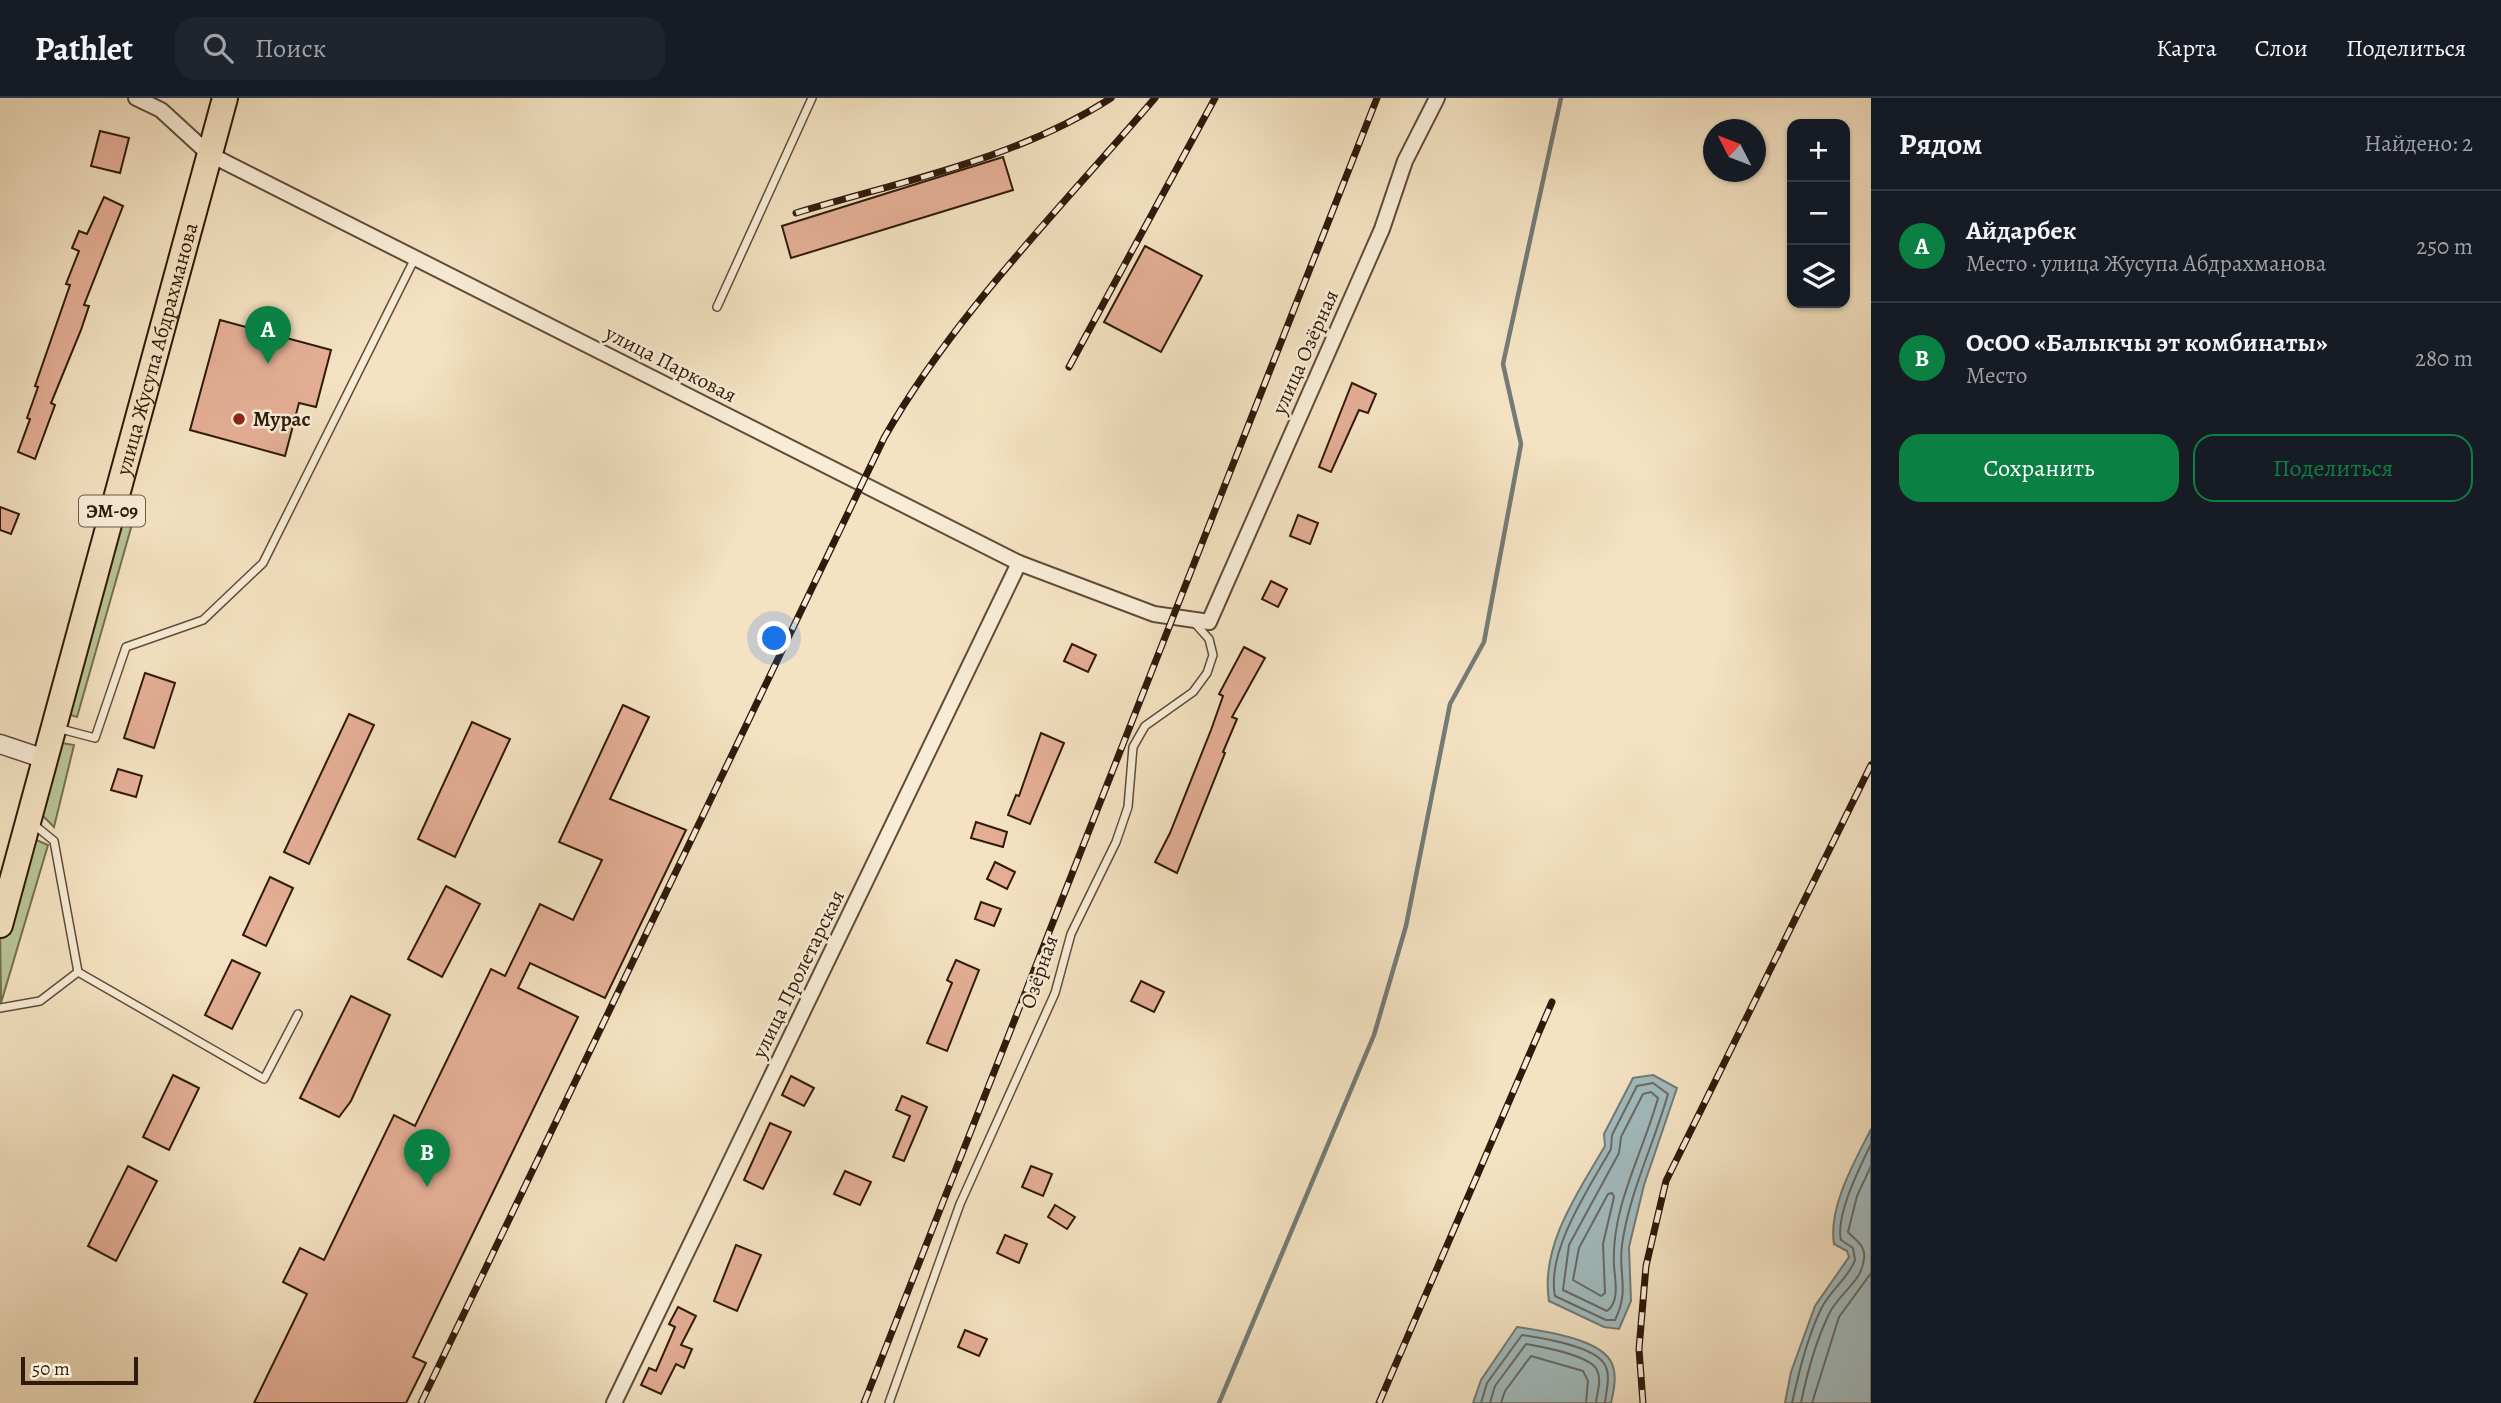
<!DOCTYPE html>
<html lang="ru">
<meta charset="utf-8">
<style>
body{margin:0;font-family:Alegreya,serif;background:#20242c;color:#f1f3f6}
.controls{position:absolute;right:21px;top:21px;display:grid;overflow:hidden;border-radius:14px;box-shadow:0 2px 5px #0004}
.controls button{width:63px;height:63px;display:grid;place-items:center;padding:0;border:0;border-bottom:2px solid #363941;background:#171b24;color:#f1f3f6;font:35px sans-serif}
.compass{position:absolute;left:1703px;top:21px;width:63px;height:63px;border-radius:50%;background:#171b24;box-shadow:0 2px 5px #0004;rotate:312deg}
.scale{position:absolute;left:21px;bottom:18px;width:117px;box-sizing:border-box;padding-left:7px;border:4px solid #301a0b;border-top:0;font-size:19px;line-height:24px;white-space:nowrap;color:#301a0b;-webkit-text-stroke:5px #f8ecd7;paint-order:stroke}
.you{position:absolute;left:775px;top:541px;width:24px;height:24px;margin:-18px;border:5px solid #fff;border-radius:50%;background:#1a73e8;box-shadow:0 0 0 10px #1a73e833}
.badge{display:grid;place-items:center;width:46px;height:46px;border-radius:50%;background:#0b8043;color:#fff;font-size:23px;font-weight:700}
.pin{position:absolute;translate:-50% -58px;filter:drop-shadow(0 2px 4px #0008)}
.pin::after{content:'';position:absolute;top:37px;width:24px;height:21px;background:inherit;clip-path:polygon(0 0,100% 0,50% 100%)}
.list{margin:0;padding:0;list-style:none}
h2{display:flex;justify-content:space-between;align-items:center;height:91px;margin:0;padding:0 28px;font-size:30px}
h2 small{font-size:23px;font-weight:400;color:#9ea1a6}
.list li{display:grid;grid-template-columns:46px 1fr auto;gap:21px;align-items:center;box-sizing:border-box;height:112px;padding:0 28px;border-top:2px solid #363941}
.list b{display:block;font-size:26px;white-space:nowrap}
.list p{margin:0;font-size:23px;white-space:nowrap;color:#9ea1a6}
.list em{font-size:23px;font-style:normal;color:#9ea1a6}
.actions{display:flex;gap:14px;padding:21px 28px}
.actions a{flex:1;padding:16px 0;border:2px solid #0b8043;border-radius:21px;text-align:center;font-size:24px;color:#0b8043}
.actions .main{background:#0b8043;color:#fff}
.icon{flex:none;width:38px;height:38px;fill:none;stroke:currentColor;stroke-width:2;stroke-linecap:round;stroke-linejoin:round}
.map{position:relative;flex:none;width:1871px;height:1305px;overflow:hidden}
header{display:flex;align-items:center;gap:42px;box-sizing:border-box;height:98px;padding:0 35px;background:#171b24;border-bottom:2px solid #363941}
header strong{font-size:33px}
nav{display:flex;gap:38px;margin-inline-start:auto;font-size:24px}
.search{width:490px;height:63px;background:#20242c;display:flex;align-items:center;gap:18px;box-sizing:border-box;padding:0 24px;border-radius:21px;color:#9ea1a6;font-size:26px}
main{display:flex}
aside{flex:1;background:#171b24}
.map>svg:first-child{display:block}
</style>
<header>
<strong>Pathlet</strong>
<div class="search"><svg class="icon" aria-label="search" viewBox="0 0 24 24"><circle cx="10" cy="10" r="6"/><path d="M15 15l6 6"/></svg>Поиск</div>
<nav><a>Карта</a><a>Слои</a><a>Поделиться</a></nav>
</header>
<main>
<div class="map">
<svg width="1871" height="1305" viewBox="0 0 1871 1305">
<rect width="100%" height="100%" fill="#f4e2c2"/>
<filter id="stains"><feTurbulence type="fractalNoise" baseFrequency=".00286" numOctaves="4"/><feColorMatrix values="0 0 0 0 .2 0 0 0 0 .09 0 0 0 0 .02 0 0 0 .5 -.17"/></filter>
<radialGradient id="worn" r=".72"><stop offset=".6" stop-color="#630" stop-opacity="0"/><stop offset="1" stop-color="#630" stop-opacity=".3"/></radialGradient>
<g fill="#b8c496" stroke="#746f50" stroke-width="2">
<path d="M111,417L133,423L77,619L58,613Z"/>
<path d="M50,643L74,647L54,729L33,708Z"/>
<path d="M25,737L48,747L1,905L0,826Z"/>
</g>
<g fill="#a1bbbe" stroke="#747b76" stroke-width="2">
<path d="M1653,977L1677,990L1644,1087L1629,1149L1631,1203L1619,1231L1604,1229L1549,1203C1540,1148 1578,1094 1605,1048L1604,1036L1633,980Z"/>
<path d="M1871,1031V1305H1785L1791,1274L1815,1208L1849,1159L1847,1153L1834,1146C1828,1109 1855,1063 1871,1031Z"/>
<path d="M1517,1229C1542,1233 1596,1240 1610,1262C1618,1274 1614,1292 1611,1305H1473L1481,1282Z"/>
</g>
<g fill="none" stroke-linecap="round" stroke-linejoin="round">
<g stroke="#686a64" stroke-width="2">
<path d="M1653,985L1668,996C1654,1046 1629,1095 1622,1147C1618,1177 1630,1191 1615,1222H1606L1555,1198C1546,1153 1589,1090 1611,1051L1612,1037L1637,988Z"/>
<path d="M1651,994L1658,1000C1643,1055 1611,1109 1614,1167C1615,1182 1620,1204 1607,1213L1563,1192L1569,1147L1619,1055L1621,1039L1643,996Z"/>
<path d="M1612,1095L1614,1099L1603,1146L1605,1195L1601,1198L1573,1182L1579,1150L1608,1096Z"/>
<path d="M1481,1305L1487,1285L1522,1237C1542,1240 1595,1248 1605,1267C1611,1278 1606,1293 1605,1305"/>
<path d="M1490,1305L1495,1288L1526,1246C1542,1249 1590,1257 1597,1272C1602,1283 1597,1294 1596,1305"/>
<path d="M1501,1305L1505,1293L1531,1258L1583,1273L1588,1283L1586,1305"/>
<path d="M1792,1305C1799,1274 1807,1240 1821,1211C1830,1192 1848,1181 1855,1162L1853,1150L1841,1142C1835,1118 1860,1069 1871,1046"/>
<path d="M1801,1305C1807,1275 1816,1243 1829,1216C1838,1196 1862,1184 1864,1161C1866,1147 1855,1142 1848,1134L1857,1098L1871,1068"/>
<path d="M1812,1305L1839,1219L1871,1175"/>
</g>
<path stroke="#747b76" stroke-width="4.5" d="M1219,1305L1374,937L1406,828L1450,606L1484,544L1521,346L1503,266L1561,0"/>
</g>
<g fill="#e4ae95" stroke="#301a0b" stroke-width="2">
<path d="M100,33L129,40L120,75L91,68Z"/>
<path d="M1003,59L1013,92L791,160L782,128Z"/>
<path d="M104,99L123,108L84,207L89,208L81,232L51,305L55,307L35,361L18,354L30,321L27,320L38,289L35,288L70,187L66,186L79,153L72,150L79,133L87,136Z"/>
<path d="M1145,148L1202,178L1161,254L1104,224Z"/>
<path d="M220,222L331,252L316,309L299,305L285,358L190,332Z"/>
<path d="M1352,285L1376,296L1368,315L1359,312L1331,374L1319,369Z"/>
<path d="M0,409L19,416L11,436L0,432Z"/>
<path d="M1298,417L1318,425L1310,446L1290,438Z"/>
<path d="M1271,483L1287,491L1278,509L1262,501Z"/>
<path d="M1072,546L1096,557L1088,574L1064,563Z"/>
<path d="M1244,549L1265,560L1232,619L1237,621L1223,654L1225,655L1177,775L1155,764L1170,735L1211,632L1223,598L1219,596Z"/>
<path d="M145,575L175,585L154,650L124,640Z"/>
<path d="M623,607L649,619L610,701L686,732L605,900L530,865L518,890L578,919L413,1259L426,1265L406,1305H254L307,1196L283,1184L300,1150L324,1162L394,1017L415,1028L491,871L505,878L540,806L573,822L602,762L559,744Z"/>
<path d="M349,616L374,627L309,766L284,754Z"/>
<path d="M472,624L510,641L455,759L418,741Z"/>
<path d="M1041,635L1064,645L1030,726L1008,717L1016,697L1019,698Z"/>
<path d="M118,671L142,678L136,699L111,692Z"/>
<path d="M976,724L1007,734L1003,749L971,740Z"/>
<path d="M995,764L1015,774L1007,791L987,781Z"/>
<path d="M270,779L293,790L266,848L243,837Z"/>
<path d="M446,788L480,806L442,879L408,861Z"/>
<path d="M981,804L1001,811L994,828L975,821Z"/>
<path d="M232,862L260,875L232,931L205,917Z"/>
<path d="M956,862L979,872L947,953L927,945L952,885L947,882Z"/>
<path d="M1141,883L1164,894L1154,914L1131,903Z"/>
<path d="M351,898L390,917L351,1003L339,1019L300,1000Z"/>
<path d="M173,977L199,990L169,1052L143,1039Z"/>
<path d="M791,978L814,990L804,1008L782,997Z"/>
<path d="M902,998L927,1009L904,1063L893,1059L910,1018L896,1012Z"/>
<path d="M770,1025L791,1034L763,1091L744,1082Z"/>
<path d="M128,1068L157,1083L116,1163L88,1148Z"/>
<path d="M1031,1068L1052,1076L1043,1098L1022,1089Z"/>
<path d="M845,1073L871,1084L860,1107L834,1096Z"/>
<path d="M1055,1107L1075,1119L1067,1131L1048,1119Z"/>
<path d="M1005,1137L1027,1146L1019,1165L997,1155Z"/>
<path d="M736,1147L761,1157L737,1213L714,1203Z"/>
<path d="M678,1209L696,1218L681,1247L692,1251L684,1270L676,1266L661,1296L641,1287L649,1270L656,1273L675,1229L669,1226Z"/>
<path d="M965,1232L987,1241L979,1258L958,1249Z"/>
</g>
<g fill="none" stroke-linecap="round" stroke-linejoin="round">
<g stroke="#614c39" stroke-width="10">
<g id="service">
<path d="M717,209L812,0"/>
<path d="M57,630L95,640L126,549L203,522L263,465L415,160"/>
<path d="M32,725L54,743L78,874L264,981L298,916"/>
<path d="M0,910L40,903L78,874"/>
<path d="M889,1305L960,1106L1055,895L1071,836L1116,744L1128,709L1133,649L1145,628L1193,594L1207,575L1213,557L1209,541L1192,522"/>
</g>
</g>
<g stroke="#614c39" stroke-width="18">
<g id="minor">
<path d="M136,0L161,12L209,56L1019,465L1154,516L1209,524L1382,131L1405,63L1437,0"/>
<path d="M614,1305L1019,465"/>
</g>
</g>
<g stroke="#614c39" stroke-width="21">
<path id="tertiary" d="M0,646L45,661"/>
</g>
<g stroke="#301a0b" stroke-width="28">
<g id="trunk">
<path id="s1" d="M0,827L225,0"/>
</g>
</g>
<use href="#service" stroke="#f8ecd7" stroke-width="7"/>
<use href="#minor" stroke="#f8ecd7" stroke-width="14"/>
<use href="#tertiary" stroke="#f8ecd7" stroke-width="18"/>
<use href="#trunk" stroke="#f4e2c2" stroke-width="24"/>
<g stroke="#301a0b" stroke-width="7">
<g id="rail">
<path d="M796,115C902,83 1017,61 1111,0"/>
<path d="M1069,269L1215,0"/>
<path d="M421,1305L884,340C955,215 1062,109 1155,0"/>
<path d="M864,1305L1377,0"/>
<path d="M1379,1305L1552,904"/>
<path d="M1643,1305L1639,1251L1646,1168L1666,1083L1871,667"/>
</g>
</g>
<use href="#rail" stroke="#f8ecd7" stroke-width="4.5" stroke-dasharray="13" stroke-linecap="butt"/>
</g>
<circle fill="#8f2418" stroke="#f8ecd7" stroke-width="2.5" cx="239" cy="321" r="7"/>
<g text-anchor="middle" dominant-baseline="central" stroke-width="5" stroke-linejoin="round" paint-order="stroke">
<rect fill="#f8ecd7" stroke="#6c5948" stroke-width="2" x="79" y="397.5" width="66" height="31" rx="5"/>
<g font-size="19" font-weight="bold" fill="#301a0b">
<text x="112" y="413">ЭМ-09</text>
</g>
<g font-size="21" fill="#301a0b" stroke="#f8ecd7">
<text stroke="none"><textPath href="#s1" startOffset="597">улица Жусупа Абдрахманова</textPath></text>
<text transform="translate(1305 254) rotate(-66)">улица Озёрная</text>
<text transform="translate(671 266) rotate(27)">улица Парковая</text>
<text transform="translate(1039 874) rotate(-71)">Озёрная</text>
<text transform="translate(798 876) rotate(-64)">улица Пролетарская</text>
</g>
<g font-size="21" font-weight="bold" fill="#301a0b" stroke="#f8ecd7" text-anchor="start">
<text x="253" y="321">Мурас</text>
</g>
</g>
<rect width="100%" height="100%" filter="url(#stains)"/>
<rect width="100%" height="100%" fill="url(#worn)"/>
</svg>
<div class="controls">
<button>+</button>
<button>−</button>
<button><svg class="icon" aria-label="layers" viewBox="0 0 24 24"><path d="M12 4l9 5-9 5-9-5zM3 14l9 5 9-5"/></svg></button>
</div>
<svg class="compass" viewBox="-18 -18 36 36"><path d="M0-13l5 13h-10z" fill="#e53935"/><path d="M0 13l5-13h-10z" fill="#9ea1a6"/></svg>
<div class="scale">50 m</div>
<div class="you"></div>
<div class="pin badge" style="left:268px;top:266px">A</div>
<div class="pin badge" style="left:427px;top:1089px">B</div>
</div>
<aside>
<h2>Рядом<small>Найдено: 2</small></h2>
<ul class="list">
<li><span class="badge">A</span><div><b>Айдарбек</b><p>Место · улица Жусупа Абдрахманова</p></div><em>250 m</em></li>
<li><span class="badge">B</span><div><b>ОсОО «Балыкчы эт комбинаты»</b><p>Место</p></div><em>280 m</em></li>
</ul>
<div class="actions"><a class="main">Сохранить</a><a>Поделиться</a></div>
</aside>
</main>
